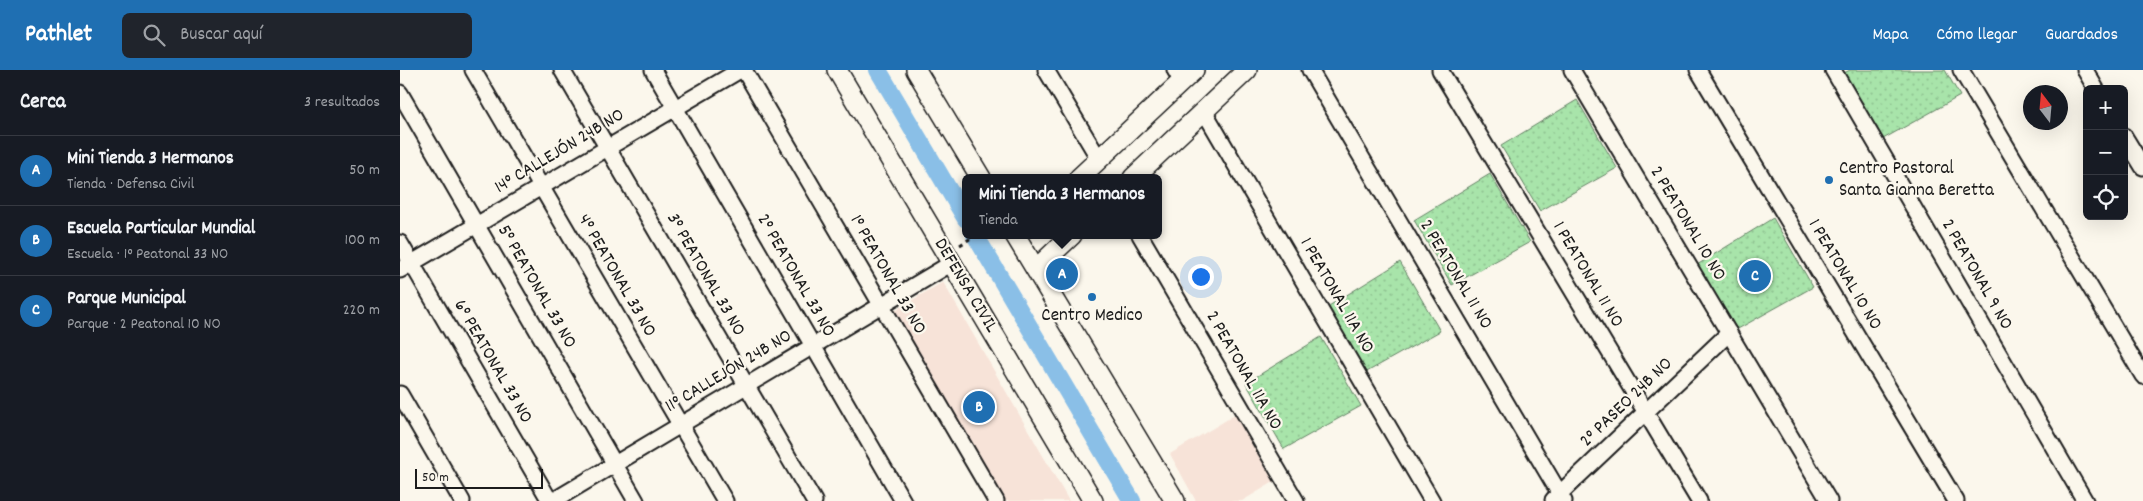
<!DOCTYPE html>
<html lang="es">
<meta charset="utf-8">
<style>
body{margin:0;font-family:Dekko,sans-serif;background:#20242c;color:#f1f3f6}
.controls{position:absolute;right:15px;top:15px;display:grid;overflow:hidden;border-radius:8px;box-shadow:0 5px 20px #0002}
.controls button{width:45px;height:45px;display:grid;place-items:center;padding:0;border:0;border-bottom:1px solid #363941;background:#171b24;color:#f1f3f6;font:25px sans-serif}
.compass{position:absolute;left:1623px;top:15px;width:45px;height:45px;border-radius:50%;background:#171b24;box-shadow:0 5px 20px #0002;rotate:344deg}
.scale{position:absolute;left:15px;bottom:12px;width:128px;box-sizing:border-box;padding-left:5px;border:2px solid #1c1c1c;border-top:0;font-size:14px;line-height:18px;white-space:nowrap;color:#1c1c1c;-webkit-text-stroke:4px #fbf7ec;paint-order:stroke}
.you{position:absolute;left:800px;top:206px;width:18px;height:18px;margin:-12px;border:4px solid #fff;border-radius:50%;background:#1a73e8;box-shadow:0 0 0 8px #1a73e833}
.badge{display:grid;place-items:center;width:32px;height:32px;border-radius:50%;background:#1f6fb2;color:#fff;font-size:16px;font-weight:700}
.pin{position:absolute;translate:-50% -50%;border:2px solid #fff;box-shadow:0 1px 5px #0006}
.popup{position:absolute;left:562px;top:104px;width:200px;height:65px;box-sizing:border-box;display:grid;place-content:center;border-radius:8px;background:#171b24;filter:drop-shadow(0 1px 4px #0005);font-size:16px;white-space:nowrap;color:#9ea1a6}
.popup b{font-size:19px;color:#f1f3f6}
.popup::after{content:'';position:absolute;left:50%;top:100%;margin-left:-10px;border:10px solid transparent;border-top-color:#171b24}
.list{margin:0;padding:0;list-style:none}
h2{display:flex;justify-content:space-between;align-items:center;height:65px;margin:0;padding:0 20px;font-size:21px}
h2 small{font-size:16px;font-weight:400;color:#9ea1a6}
.list li{display:grid;grid-template-columns:32px 1fr auto;gap:15px;align-items:center;box-sizing:border-box;height:70px;padding:0 20px;border-top:1px solid #363941}
.list b{display:block;font-size:19px;white-space:nowrap}
.list p{margin:0;font-size:16px;white-space:nowrap;color:#9ea1a6}
.list em{font-size:16px;font-style:normal;color:#9ea1a6}
.icon{flex:none;width:28px;height:28px;fill:none;stroke:currentColor;stroke-width:2;stroke-linecap:round;stroke-linejoin:round}
.map{position:relative;flex:none;width:1743px;height:431px;overflow:hidden}
header{display:flex;align-items:center;gap:30px;box-sizing:border-box;height:70px;padding:0 25px;background:#1f6fb2;color:#fff}
header strong{font-size:24px}
nav{display:flex;gap:28px;margin-inline-start:auto;font-size:18px}
.search{width:350px;height:45px;background:#20242c;display:flex;align-items:center;gap:12px;box-sizing:border-box;padding:0 18px;border-radius:8px;color:#9ea1a6;font-size:19px}
main{display:flex}
aside{flex:1;background:#171b24}
.map>svg:first-child{display:block}
</style>
<header>
<strong>Pathlet</strong>
<div class="search"><svg class="icon" aria-label="search" viewBox="0 0 24 24"><circle cx="10" cy="10" r="6"/><path d="M15 15l6 6"/></svg>Buscar aquí</div>
<nav><a>Mapa</a><a>Cómo llegar</a><a>Guardados</a></nav>
</header>
<main>
<aside>
<h2>Cerca<small>3 resultados</small></h2>
<ul class="list">
<li><span class="badge">A</span><div><b>Mini Tienda 3 Hermanos</b><p>Tienda · Defensa Civil</p></div><em>50 m</em></li>
<li><span class="badge">B</span><div><b>Escuela Particular Mundial</b><p>Escuela · 1° Peatonal 33 NO</p></div><em>100 m</em></li>
<li><span class="badge">C</span><div><b>Parque Municipal</b><p>Parque · 2 Peatonal 10 NO</p></div><em>220 m</em></li>
</ul>
</aside>
<div class="map">
<svg width="1743" height="431" viewBox="0 0 1743 431">
<defs>
<pattern id="park-dots" width="8" height="8" patternUnits="userSpaceOnUse" patternTransform="scale(1.25)"><rect width="8" height="8" fill="#a8e4aa"/><path d="M2 2h.1M6 6h.1" fill="none" stroke="#90c392" stroke-width="1.8" stroke-linecap="round"/></pattern>
</defs>
<rect width="100%" height="100%" fill="#fbf7ec"/>
<filter id="ink" filterUnits="userSpaceOnUse"><feTurbulence type="fractalNoise" baseFrequency=".02" numOctaves="2"/><feDisplacementMap in="SourceGraphic" scale="10" xChannelSelector="R" yChannelSelector="G"/><feConvolveMatrix kernelMatrix="1 2 1 2 8 2 1 2 1" color-interpolation-filters="sRGB"/></filter>
<g filter="url(#ink)">
<g fill="#f7e3d8">
<path d="M543,212L669,431H598L490,243Z"/>
<path d="M838,343L879,409L842,431H796L770,384Z"/>
</g>
<g fill="url(#park-dots)" stroke="#628063">
<path d="M1450,0H1545L1560,26L1483,69L1444,3Z"/>
<path d="M1177,30L1217,98L1140,141L1101,76Z"/>
<path d="M1090,104L1130,172L1052,215L1014,150Z"/>
<path d="M1373,148L1413,217L1336,260L1297,195Z"/>
<path d="M1000,192L1040,261L963,304L924,239Z"/>
<path d="M921,267L961,336L884,379L846,313Z"/>
</g>
<g fill="none" stroke-linecap="round" stroke-linejoin="round">
<g stroke="#8abfe7" stroke-width="18">
<path d="M478,0L566,149"/>
<path d="M575,165L732,431"/>
</g>
<g stroke="#1c1c1c" stroke-width="19">
<g id="minor">
<path d="M73,0L325,431"/>
<path d="M162,0L414,431"/>
<path d="M253,0L503,431"/>
<path d="M344,0L596,431"/>
<path d="M646,0L699,89"/>
<path d="M775,0L782,12"/>
<path d="M910,0L1164,431"/>
<path d="M1040,0L1299,431"/>
<path d="M1172,0L1429,431"/>
<path d="M1298,0L1556,431"/>
<path d="M1433,0L1685,431"/>
<path d="M1561,0L1743,306"/>
<path d="M1685,0L1696,19"/>
<path d="M0,23L236,431"/>
<path d="M804,41L1032,431"/>
<path d="M1724,66L1743,97"/>
<path d="M740,165L896,431"/>
<path d="M0,173L150,431"/>
<path d="M0,200L340,0"/>
<path d="M0,324L62,431"/>
<path d="M1153,430L1329,263"/>
<path d="M153,431L552,193"/>
</g>
</g>
<g stroke="#1c1c1c" stroke-width="22">
<g id="tertiary">
<path d="M437,0L693,431"/>
<path d="M516,0L581,108"/>
<path d="M679,108L794,0"/>
<path d="M733,108L847,0"/>
<path d="M615,165L775,431"/>
<path d="M636,199L672,165"/>
</g>
</g>
<path stroke="#1c1c1c" stroke-width="3" stroke-dasharray="4 4" stroke-linecap="butt" d="M560,175L576,165"/>
<use href="#minor" stroke="#fbf7ec" stroke-width="15"/>
<use href="#tertiary" stroke="#fbf7ec" stroke-width="19"/>
</g>
</g>
<g fill="#1f6fb2" stroke="#fbf7ec" stroke-width="2">
<circle cx="1429" cy="110" r="5"/>
<circle cx="692" cy="227" r="5"/>
</g>
<g text-anchor="middle" dominant-baseline="central" stroke-width="4.5" stroke-linejoin="round" paint-order="stroke">
<g font-size="19" fill="#1c1c1c" stroke="#fbf7ec">
<text transform="translate(160 82) rotate(-31)">14° CALLEJÓN 24B NO</text>
<text transform="translate(1287 154) rotate(59)">2 PEATONAL 10 NO</text>
<text transform="translate(305 205) rotate(60)">3° PEATONAL 33 NO</text>
<text transform="translate(487 205) rotate(60)">1° PEATONAL 33 NO</text>
<text transform="translate(1055 205) rotate(59)">2 PEATONAL 11 NO</text>
<text transform="translate(1187 205) rotate(59)">1 PEATONAL 11 NO</text>
<text transform="translate(1444 205) rotate(59)">1 PEATONAL 10 NO</text>
<text transform="translate(1576 205) rotate(60)">2 PEATONAL 9 NO</text>
<text transform="translate(216 206) rotate(60)">4° PEATONAL 33 NO</text>
<text transform="translate(395 206) rotate(60)">2° PEATONAL 33 NO</text>
<text transform="translate(565 216) rotate(59)">DEFENSA CIVIL</text>
<text transform="translate(136 217) rotate(60)">5° PEATONAL 33 NO</text>
<text transform="translate(936 226) rotate(60)">1 PEATONAL 11A NO</text>
<text transform="translate(92 292) rotate(60)">6° PEATONAL 33 NO</text>
<text transform="translate(843 301) rotate(60)">2 PEATONAL 11A NO</text>
<text transform="translate(329 302) rotate(-31)">11° CALLEJÓN 24B NO</text>
<text transform="translate(1227 333) rotate(-44)">2° PASEO 24B NO</text>
</g>
<g font-size="19" fill="#1c1c1c" stroke="#fbf7ec" text-anchor="start">
<text x="1439" y="99">Centro Pastoral<tspan x="1439" dy="22">Santa Gianna Beretta</tspan></text>
<text x="692" y="246" text-anchor="middle">Centro Medico</text>
</g>
</g>
</svg>
<div class="controls">
<button>+</button>
<button>−</button>
<button><svg class="icon" aria-label="locate" viewBox="0 0 24 24"><circle cx="12" cy="12" r="6"/><path d="M12 2v4M12 18v4M2 12h4M18 12h4"/></svg></button>
</div>
<svg class="compass" viewBox="-18 -18 36 36"><path d="M0-13l5 13h-10z" fill="#e53935"/><path d="M0 13l5-13h-10z" fill="#9ea1a6"/></svg>
<div class="scale">50 m</div>
<div class="you"></div>
<div class="pin badge" style="left:662px;top:204px">A</div>
<div class="popup"><b>Mini Tienda 3 Hermanos</b>Tienda</div>
<div class="pin badge" style="left:579px;top:337px">B</div>
<div class="pin badge" style="left:1355px;top:206px">C</div>
</div>
</main>
